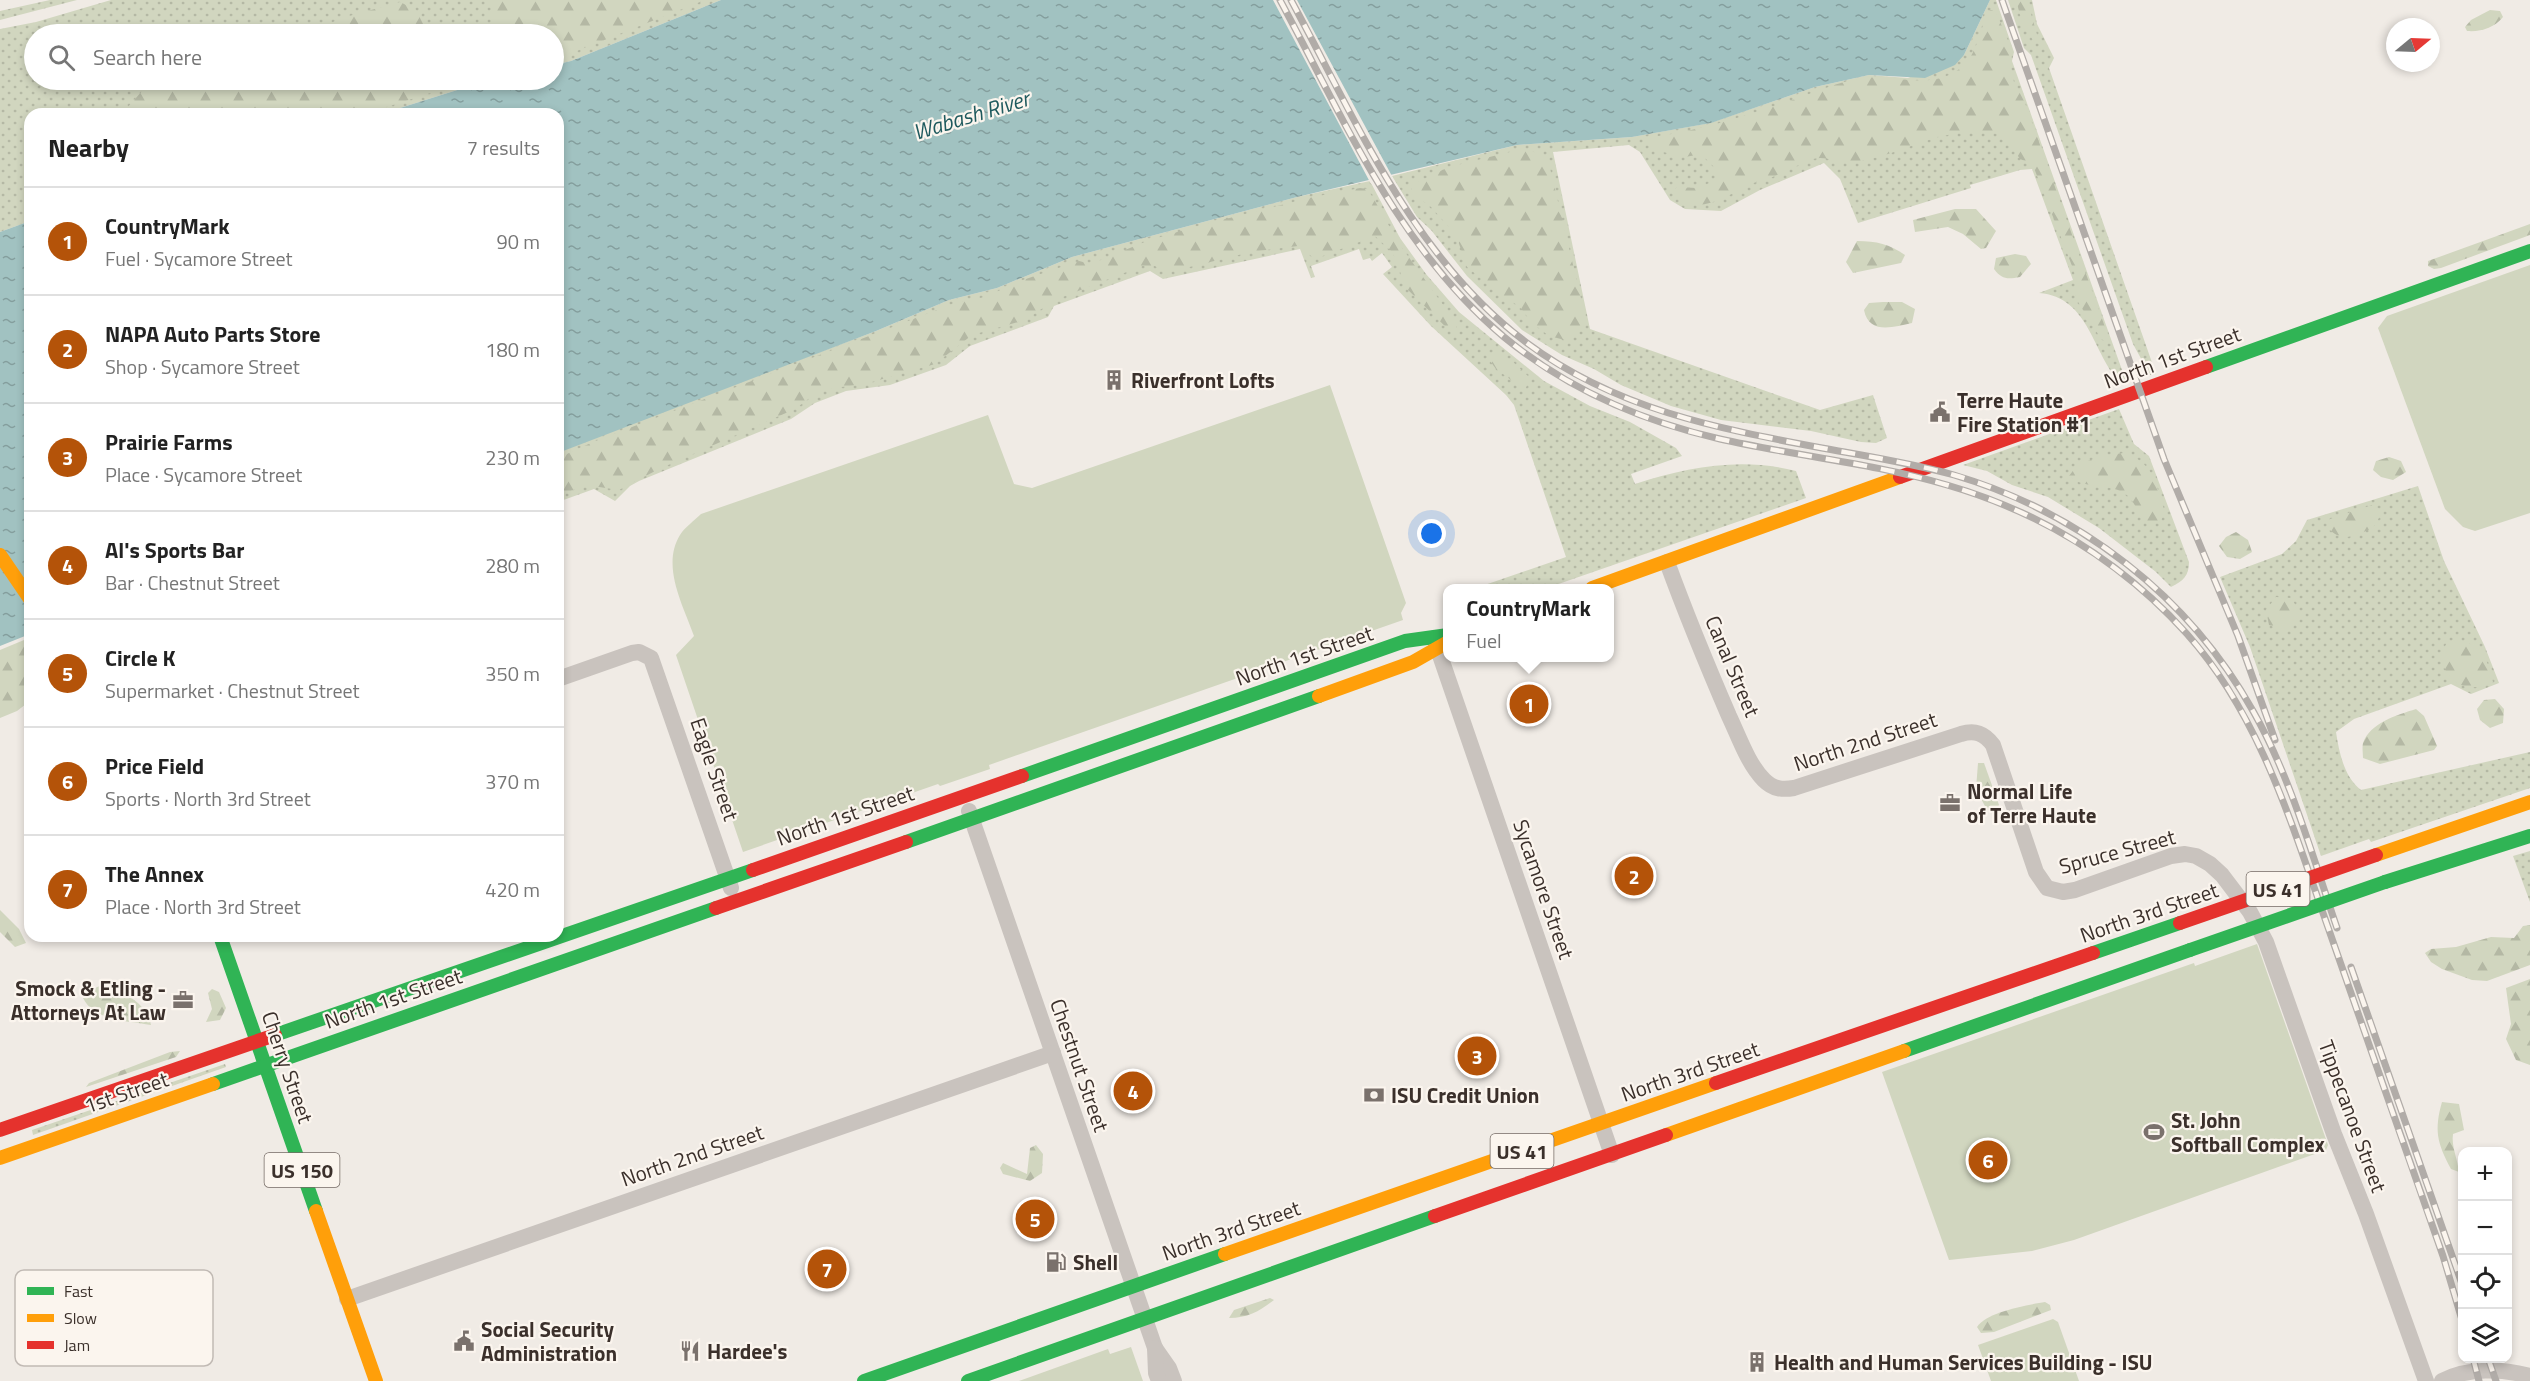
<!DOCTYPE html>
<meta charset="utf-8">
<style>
body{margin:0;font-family:"Titillium Web",sans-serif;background:#f2f2f2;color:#222}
.controls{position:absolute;right:18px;bottom:18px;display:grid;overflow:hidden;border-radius:12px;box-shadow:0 3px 9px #0003}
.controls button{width:54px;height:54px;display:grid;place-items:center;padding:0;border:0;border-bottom:2px solid #e0e0e0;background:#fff;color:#222;font:30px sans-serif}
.compass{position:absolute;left:2386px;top:18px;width:54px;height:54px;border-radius:50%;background:#fff;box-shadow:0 3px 9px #0003;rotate:71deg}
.you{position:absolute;left:1432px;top:534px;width:21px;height:21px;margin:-15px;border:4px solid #fff;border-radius:50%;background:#1a73e8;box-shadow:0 0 0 9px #1a73e833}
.badge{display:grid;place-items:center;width:39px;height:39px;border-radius:50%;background:#b45309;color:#fff;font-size:20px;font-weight:700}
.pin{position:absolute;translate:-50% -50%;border:3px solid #fff;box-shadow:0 2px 6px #0006}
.popup{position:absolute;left:1443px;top:584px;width:171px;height:78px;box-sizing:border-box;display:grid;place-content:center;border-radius:12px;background:#fff;filter:drop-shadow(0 2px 4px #0005);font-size:20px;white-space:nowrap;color:#767676}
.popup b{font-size:22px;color:#222}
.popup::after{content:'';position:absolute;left:50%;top:100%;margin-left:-12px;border:12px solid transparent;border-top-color:#fff}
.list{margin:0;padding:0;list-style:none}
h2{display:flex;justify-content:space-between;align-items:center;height:78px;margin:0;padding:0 24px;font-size:26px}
h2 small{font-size:20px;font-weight:400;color:#767676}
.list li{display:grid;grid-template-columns:39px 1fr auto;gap:18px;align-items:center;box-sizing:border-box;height:108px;padding:0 24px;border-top:2px solid #e0e0e0}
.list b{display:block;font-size:22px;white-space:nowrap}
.list p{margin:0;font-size:20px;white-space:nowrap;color:#767676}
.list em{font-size:20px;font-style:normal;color:#767676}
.icon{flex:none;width:33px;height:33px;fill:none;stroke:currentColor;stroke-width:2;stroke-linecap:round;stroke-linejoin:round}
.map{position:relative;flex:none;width:2530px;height:1381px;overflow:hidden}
.search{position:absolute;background:#fff;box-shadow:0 3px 9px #0003;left:24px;top:24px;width:540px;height:66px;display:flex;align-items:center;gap:15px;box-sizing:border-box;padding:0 21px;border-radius:33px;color:#767676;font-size:22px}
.panel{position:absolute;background:#fff;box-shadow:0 3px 9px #0003;left:24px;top:108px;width:540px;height:834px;border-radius:18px}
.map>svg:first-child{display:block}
</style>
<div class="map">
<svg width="2530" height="1381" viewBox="0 0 2530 1381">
<defs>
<pattern id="grass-dots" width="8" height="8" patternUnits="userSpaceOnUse" patternTransform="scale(1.5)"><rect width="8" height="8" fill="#d1d6bf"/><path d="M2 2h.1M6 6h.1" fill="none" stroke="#b4b8a4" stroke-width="1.8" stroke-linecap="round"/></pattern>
<pattern id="forest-firs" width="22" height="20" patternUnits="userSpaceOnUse" patternTransform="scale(1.5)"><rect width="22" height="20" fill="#d1d6bf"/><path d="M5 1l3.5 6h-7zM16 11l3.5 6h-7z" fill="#b4b8a4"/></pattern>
<pattern id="water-ripples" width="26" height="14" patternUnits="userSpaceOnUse" patternTransform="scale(1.5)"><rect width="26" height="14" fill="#a1c2c1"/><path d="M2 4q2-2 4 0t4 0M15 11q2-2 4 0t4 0" fill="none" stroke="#849e9d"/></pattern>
</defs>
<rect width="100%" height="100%" fill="#f0ebe5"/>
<g fill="url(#grass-dots)">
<path d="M50,0H77L0,20V11Z"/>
<path d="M111,0H721L571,61L554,65V34H34V80H489L381,114H30V221L0,232V29L36,22Z"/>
<path d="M1990,0H1996L2014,52L2012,61L2127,384H2121C2092,354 2090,297 2039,293L2073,280L2032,169L2020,170L1970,185L1971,188L1858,223L1840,179L1824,163L1760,190L1721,211L1685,209L1670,200L1640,152L1629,145L1553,152L1590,329L1820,410L1873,395L1887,438L1876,443L1861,442L1811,431L1721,420L1671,406L1621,385L1594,369L1562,355L1522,330L1467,276L1431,230L1417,217L1392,176L1517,145L1632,137L1710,123L1815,87L1869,75L1908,78L1964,55Z"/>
<path d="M2008,0H2032L2037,24L2054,58L2049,68L2156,374L2150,375L2133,344L2031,55L2024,48Z"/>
<path d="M1370,181L1400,238L1426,274L1459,312L1544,381L1590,406L1630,422L1676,448L1682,456L1631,474L1635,484C1688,467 1741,457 1796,471L1806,498L1547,588H1476L1566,557L1514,405L1506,395L1431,326L1383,274L1392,267L1382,253L1372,261L1370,258L1363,260L1359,249L1311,266L1315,277L1311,278L1300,249L1163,279L1150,271L1054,306L1048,317L970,346L946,365L890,385L846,391L815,403L791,419L639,481L630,486L615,501L594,489L558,502V453L588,439L876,331L949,300L997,288L1072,257L1297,197Z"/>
<path d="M2119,409L2134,444L2149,456L2189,562C2189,576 2183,581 2171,587L2156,572L2099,528L2048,497L2012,485L1987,471L1963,465Z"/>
<path d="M2418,486L2444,561L2485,647L2499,683L2471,694L2451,684L2354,719L2336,732C2339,752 2344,777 2361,790L2530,752V788L2371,842L2369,839L2321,856L2250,647L2220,577L2282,554L2296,541L2307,520Z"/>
<path d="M2530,851V902L2513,856Z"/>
<path d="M225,1064L226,1067L33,1135L32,1130Z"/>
</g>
<g fill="url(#forest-firs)">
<path d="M489,0H705L554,60V34H497Z"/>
<path d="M2016,0H2027L2038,38L2034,42L2022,22Z"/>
<path d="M400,2L416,10L428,34H306L342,18Z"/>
<path d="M1990,10H1995L2010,45V65L2014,82L2025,103L2111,344L2101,339L2075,297L2077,284L2074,271L2034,168L2030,163L2020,159L2004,135C1945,121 1907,155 1853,162C1840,164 1826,155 1813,159C1801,163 1790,170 1779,174C1770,179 1759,180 1749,185C1724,197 1695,219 1672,192L1677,187L1696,188L1715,181L1717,170L1705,158L1696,155L1685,157L1663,152L1648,144L1652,137C1700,131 1744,116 1790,101C1813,93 1839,81 1864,78C1897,75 1928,90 1958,70C1979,56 1978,29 1990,10Z"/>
<path d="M2490,10L2500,11L2503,17C2494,28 2481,32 2467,31L2465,27L2471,20Z"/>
<path d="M174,80H442L446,88L365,114H203L198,109L180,114H131L127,108L143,90Z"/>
<path d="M1522,149C1537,150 1542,156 1550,168L1584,311L1583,325L1576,336L1565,340L1549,336L1532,323L1519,306L1505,298L1467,267L1456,235L1431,207L1412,193L1411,182L1420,181L1449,167Z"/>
<path d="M1360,188L1367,189L1372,196L1400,245L1456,323L1457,332L1452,333L1404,286L1398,264L1392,252L1375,236L1315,259L1298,246L1251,252L1165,273L1155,266H1142L1055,300L1025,320L972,335L935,364L865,384L834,388L815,394L795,409L657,470L619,490L586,485L558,496V458L593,442L955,303L985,297L1020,281L1079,261L1091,264L1147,241L1194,227L1313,197Z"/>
<path d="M1955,209H1976L1996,231L1986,248L1981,249L1963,234L1948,227L1915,232L1913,220Z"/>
<path d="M2530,224V235L2441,268L2434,269L2428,266V261Z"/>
<path d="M1857,241C1877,241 1889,244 1905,255L1901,263L1853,273L1846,262Z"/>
<path d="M2015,254L2026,256L2031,264L2020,277C2008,279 2002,280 1994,269L1996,258Z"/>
<path d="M1883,302H1902L1915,309L1912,323C1893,327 1869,335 1864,310L1869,303Z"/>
<path d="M1499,354L1511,360L1530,378L1525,390L1496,369L1488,358Z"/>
<path d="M2124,453C2154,462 2156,485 2165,512L2160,522L2144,521C2139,513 2134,502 2128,496C2110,481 2086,491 2069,476L2078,464L2107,455Z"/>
<path d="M2389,457L2401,461L2406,472L2393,480L2381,477L2373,470L2376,461Z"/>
<path d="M2372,505L2383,511L2373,528C2355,535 2343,544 2328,528L2330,519Z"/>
<path d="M2236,532L2248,540L2252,552L2240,559L2227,557L2219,546L2226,537Z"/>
<path d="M2276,597L2291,598L2300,612L2294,626L2282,630L2269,625L2266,610Z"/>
<path d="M24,640H30V701L17,711L0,718V650Z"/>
<path d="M2464,641C2484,649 2488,661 2493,682C2464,695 2448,683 2439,655L2447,643Z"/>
<path d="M2495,699L2504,709L2503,723L2490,728L2480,720L2477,709L2484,700Z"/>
<path d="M2416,709L2424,716L2437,746L2434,750L2380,764L2363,758C2363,754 2362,747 2363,743C2370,723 2397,715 2416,709Z"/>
<path d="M1978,763H1984L1999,805L1994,812L1987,810L1976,789Z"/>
<path d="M0,910L19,929L26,943L15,947L0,932Z"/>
<path d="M2530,925V965L2487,981L2472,980L2442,969L2431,962L2425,953L2431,949L2456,947L2491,937L2514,938L2523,926Z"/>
<path d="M2530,979V1065L2516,1060L2506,1039L2511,1024L2506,988Z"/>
<path d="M102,985C123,991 147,1003 151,1025C129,1021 94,1021 83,998L88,991Z"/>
<path d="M212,989L219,992L226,1008L220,1020L206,1022L212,1009L208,993Z"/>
<path d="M180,1051L176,1057L86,1087L89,1083L170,1052Z"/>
<path d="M2442,1102L2459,1104L2464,1130L2453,1134C2451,1146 2458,1160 2459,1172L2451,1169C2437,1143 2434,1130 2442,1102Z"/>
<path d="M1036,1145L1043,1154L1042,1173L1030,1181L1003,1174L1000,1168L1003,1163L1027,1174L1030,1148Z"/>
<path d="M1270,1298L1274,1300C1260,1311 1248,1318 1229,1318L1234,1310Z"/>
<path d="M2045,1302L2050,1305L2051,1310L1994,1332L1981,1333L1977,1327C1986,1312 2027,1305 2045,1302Z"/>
</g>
<g fill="#d1d6bf">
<path d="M2530,265V513L2475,531L2463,527L2445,509L2378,328L2387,316Z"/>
<path d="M1330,385L1406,603L1401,613L1403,620L989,765L990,769L940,786L938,784L743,852L676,655L694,636C683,605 661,566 680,535C685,527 694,521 701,514L988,415L1014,484L1032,488Z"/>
<path d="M2257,944L2328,1145L2326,1150L2074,1240L2032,1251L1949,1260L1882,1072L2194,963L2195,966Z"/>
<path d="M2053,1319L2058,1322L2079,1381H1991L1978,1345Z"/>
<path d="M1131,1347L1143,1381H1019L1108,1349L1110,1354Z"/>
</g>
<g fill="url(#water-ripples)">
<path d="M721,0H1990L1964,55L1955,65L1925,78L1869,75L1815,87L1711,123L1632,137L1517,145L1297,197L1072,257L997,288L949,300L876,331L558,453V114H381L489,80H554V65L571,61Z"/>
<path d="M30,221V634L0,646V232Z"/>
</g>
<path fill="#f0ebe5" d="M1273,0H1297L1393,178L1371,184Z"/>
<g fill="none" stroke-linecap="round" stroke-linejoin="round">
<g stroke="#c9c3be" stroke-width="16">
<path d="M1667,562C1686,614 1707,665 1729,716C1739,737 1748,764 1764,780C1773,789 1782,790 1794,788L1961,734C1975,730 1984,733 1993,745L2036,872L2047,888L2063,892L2075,890L2171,856L2185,854L2196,856L2210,864L2222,875L2250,912L2266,942L2334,1134L2366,1214L2426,1381"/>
<path d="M1434,638L1612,1155"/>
<path d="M558,679L632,653L639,652L651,658L731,888"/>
<path d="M969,811L1155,1348L1169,1368L1174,1381"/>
<path d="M347,1299L1053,1053"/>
<path d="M1155,1348L1156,1373L1159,1381"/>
<path d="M2442,1381C2467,1367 2503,1369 2530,1376"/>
</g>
<g stroke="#30b455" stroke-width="14">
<path d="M2206,367L2530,251"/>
<path d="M1022,776L1405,641L1448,635"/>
<path d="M906,842L1319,696"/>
<path d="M2385,882L2530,836"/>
<path d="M220,936L316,1211"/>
<path d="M2093,953L2180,923"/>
<path d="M275,1035L753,870"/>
<path d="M1904,1051L2190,950"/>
<path d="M213,1084L716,908"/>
<path d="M864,1381L1225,1254"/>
<path d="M968,1381L1435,1216"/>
</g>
<g stroke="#ff9f0a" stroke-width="14">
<path d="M0,555L30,599"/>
<path d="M1592,588L1900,477"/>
<path d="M1319,696L1413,662L1448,642"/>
<path d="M2376,855L2530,802"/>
<path d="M1666,1135L1904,1051"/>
<path d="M0,1158L213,1084"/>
<path d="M316,1211L376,1381"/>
<path d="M1225,1254L1716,1083"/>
</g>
<g stroke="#e5322d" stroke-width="14">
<path d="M1900,477L2206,367"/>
<path d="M753,870L1022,776"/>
<path d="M716,908L906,842"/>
<path d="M1716,1083L2093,953"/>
<path d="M0,1130L275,1035"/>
<path d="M1435,1216L1666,1135"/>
</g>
<g stroke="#b1aca8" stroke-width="7">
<g id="rail">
<path d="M1280,0C1344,119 1398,248 1504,337C1566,388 1641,421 1720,439C1795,456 1873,463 1947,485C2040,512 2122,562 2187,634C2262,718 2293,829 2330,933C2368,1041 2405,1149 2443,1256L2462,1320"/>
<path d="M1291,0C1357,122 1413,258 1527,343C1616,409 1715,428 1822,448C1866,456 1911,463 1954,475C2079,512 2189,596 2253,711C2291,778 2312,855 2337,928"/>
<path d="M2002,0L2164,459L2238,636L2275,740"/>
<path d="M2351,967L2462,1284"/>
<path d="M2473,1358L2479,1381"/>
<path d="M2488,1358L2496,1381"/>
</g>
</g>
<use href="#rail" stroke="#fbf5ee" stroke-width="4.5" stroke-dasharray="14" stroke-linecap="butt"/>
<path stroke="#30b455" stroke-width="14" d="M2190,950L2385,882"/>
<path stroke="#e5322d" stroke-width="14" d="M2180,923L2376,855"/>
</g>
<defs>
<g id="building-bare" transform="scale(1.62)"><path d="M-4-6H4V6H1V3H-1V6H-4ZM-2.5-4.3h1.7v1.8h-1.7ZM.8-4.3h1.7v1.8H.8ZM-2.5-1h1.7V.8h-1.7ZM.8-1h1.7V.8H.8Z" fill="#7a716c" stroke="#fbf5ee" stroke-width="2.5" paint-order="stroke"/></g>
<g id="civic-bare" transform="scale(1.62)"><path d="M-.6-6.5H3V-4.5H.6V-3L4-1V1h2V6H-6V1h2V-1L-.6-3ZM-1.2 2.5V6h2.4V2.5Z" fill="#7a716c" stroke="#fbf5ee" stroke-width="2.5" paint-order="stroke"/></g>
<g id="office-bare" transform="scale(1.62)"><path d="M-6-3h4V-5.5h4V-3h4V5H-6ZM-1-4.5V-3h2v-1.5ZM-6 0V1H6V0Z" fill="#7a716c" stroke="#fbf5ee" stroke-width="2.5" paint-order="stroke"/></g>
<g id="bank-bare" transform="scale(1.62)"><path d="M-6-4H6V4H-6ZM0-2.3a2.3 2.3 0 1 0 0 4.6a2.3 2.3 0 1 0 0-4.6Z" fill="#7a716c" stroke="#fbf5ee" stroke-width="2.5" paint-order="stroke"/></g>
<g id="stadium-bare" transform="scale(1.62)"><path d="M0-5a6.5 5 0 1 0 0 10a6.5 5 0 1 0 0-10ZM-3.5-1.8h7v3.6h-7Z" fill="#7a716c" stroke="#fbf5ee" stroke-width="2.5" paint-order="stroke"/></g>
<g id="fuel-bare" transform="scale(1.62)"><path d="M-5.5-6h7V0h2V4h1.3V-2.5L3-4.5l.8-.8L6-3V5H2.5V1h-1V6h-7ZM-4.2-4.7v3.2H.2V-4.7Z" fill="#7a716c" stroke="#fbf5ee" stroke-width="2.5" paint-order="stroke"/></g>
<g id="restaurant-bare" transform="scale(1.62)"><path d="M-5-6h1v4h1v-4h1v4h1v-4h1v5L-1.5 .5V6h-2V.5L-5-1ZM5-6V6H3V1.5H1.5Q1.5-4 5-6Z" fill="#7a716c" stroke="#fbf5ee" stroke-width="2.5" paint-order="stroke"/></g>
</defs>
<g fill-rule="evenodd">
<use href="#building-bare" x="1114" y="380"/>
<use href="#civic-bare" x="1940" y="412"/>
<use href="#office-bare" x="1950" y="803"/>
<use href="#office-bare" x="183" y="1000"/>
<use href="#bank-bare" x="1374" y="1095"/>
<use href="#stadium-bare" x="2154" y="1132"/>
<use href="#fuel-bare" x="1056" y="1262"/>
<use href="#civic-bare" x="464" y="1341"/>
<use href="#restaurant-bare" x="690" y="1351"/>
<use href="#building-bare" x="1757" y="1362"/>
</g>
<g text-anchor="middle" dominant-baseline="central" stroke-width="4.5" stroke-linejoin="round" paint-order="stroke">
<g fill="#fbf5ee" stroke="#756b66" stroke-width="1.5">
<rect x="2246.5" y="872" width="63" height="34" rx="4.5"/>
<rect x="1490.5" y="1134" width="63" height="34" rx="4.5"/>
<rect x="264.5" y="1153" width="75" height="34" rx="4.5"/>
</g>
<g font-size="20" font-weight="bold" fill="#3b302b">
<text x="2278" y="889">US 41</text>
<text x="1522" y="1151">US 41</text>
<text x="302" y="1170">US 150</text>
</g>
<g font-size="21" fill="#3b302b" stroke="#fbf5ee">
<text transform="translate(2172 357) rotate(-20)">North 1st Street</text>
<text transform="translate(1304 655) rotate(-19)">North 1st Street</text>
<text transform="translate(1733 666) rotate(67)">Canal Street</text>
<text transform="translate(1865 741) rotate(-18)">North 2nd Street</text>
<text transform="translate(715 769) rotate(71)">Eagle Street</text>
<text transform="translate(845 815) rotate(-19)">North 1st Street</text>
<text transform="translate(2117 851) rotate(-15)">Spruce Street</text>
<text transform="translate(1544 889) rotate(71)">Sycamore Street</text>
<text transform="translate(2149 912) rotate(-19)">North 3rd Street</text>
<text transform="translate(393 998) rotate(-19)">North 1st Street</text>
<text transform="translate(1080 1065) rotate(71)">Chestnut Street</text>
<text transform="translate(288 1067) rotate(71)">Cherry Street</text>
<text transform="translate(1690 1071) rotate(-19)">North 3rd Street</text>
<text transform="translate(126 1092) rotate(-19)">1st Street</text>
<text transform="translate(2353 1116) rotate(70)">Tippecanoe Street</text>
<text transform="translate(692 1155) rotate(-19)">North 2nd Street</text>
<text transform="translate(1231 1230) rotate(-19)">North 3rd Street</text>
</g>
<g font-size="21" font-weight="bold" fill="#3b302b" stroke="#fbf5ee" text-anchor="start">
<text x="1131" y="380">Riverfront Lofts</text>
<text x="1957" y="400">Terre Haute<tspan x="1957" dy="24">Fire Station #1</tspan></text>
<text x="1967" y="791">Normal Life<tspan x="1967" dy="24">of Terre Haute</tspan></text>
<text x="166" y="988" text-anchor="end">Smock &amp; Etling -<tspan x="166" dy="24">Attorneys At Law</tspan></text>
<text x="1391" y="1095">ISU Credit Union</text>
<text x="2171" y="1120">St. John<tspan x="2171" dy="24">Softball Complex</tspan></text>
<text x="1073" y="1262">Shell</text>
<text x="481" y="1329">Social Security<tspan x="481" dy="24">Administration</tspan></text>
<text x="707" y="1351">Hardee's</text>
<text x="1774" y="1362">Health and Human Services Building - ISU</text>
</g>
<g font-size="22" font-style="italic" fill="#1f5a5e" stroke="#fbf5ee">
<text transform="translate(971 115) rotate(-17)">Wabash River</text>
</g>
</g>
<rect x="15" y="1270" width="198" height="96" rx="9" fill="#fbf5ee" stroke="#c1bab4" stroke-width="1.5"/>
<rect x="27" y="1287" width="27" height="8" fill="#30b455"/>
<rect x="27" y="1314" width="27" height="8" fill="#ff9f0a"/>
<rect x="27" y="1341" width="27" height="8" fill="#e5322d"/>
<g font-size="16" fill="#3b302b">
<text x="64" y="1297">Fast</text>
<text x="64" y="1324">Slow</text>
<text x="64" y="1351">Jam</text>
</g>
</svg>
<div class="controls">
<button>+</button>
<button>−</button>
<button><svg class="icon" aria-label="locate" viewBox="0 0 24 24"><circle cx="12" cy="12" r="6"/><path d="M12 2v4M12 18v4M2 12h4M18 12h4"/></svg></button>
<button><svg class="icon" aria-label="layers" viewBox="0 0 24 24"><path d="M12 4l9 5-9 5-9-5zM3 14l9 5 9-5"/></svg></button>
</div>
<svg class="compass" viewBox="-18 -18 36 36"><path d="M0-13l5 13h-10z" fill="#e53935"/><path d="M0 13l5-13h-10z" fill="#767676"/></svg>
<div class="you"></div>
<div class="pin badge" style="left:1529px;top:704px">1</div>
<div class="popup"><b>CountryMark</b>Fuel</div>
<div class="pin badge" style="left:1634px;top:876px">2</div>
<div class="pin badge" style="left:1477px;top:1056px">3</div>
<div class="pin badge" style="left:1133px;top:1091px">4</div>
<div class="pin badge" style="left:1035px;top:1219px">5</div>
<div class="pin badge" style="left:1988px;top:1160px">6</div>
<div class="pin badge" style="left:827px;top:1269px">7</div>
<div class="search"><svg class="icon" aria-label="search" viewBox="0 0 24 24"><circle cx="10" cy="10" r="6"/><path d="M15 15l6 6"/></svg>Search here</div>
<section class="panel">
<h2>Nearby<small>7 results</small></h2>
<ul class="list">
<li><span class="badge">1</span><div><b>CountryMark</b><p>Fuel · Sycamore Street</p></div><em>90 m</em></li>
<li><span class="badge">2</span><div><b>NAPA Auto Parts Store</b><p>Shop · Sycamore Street</p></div><em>180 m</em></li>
<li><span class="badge">3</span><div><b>Prairie Farms</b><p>Place · Sycamore Street</p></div><em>230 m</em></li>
<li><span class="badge">4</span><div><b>Al's Sports Bar</b><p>Bar · Chestnut Street</p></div><em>280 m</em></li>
<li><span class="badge">5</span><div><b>Circle K</b><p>Supermarket · Chestnut Street</p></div><em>350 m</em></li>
<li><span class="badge">6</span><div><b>Price Field</b><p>Sports · North 3rd Street</p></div><em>370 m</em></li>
<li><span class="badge">7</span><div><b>The Annex</b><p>Place · North 3rd Street</p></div><em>420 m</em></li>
</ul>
</section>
</div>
